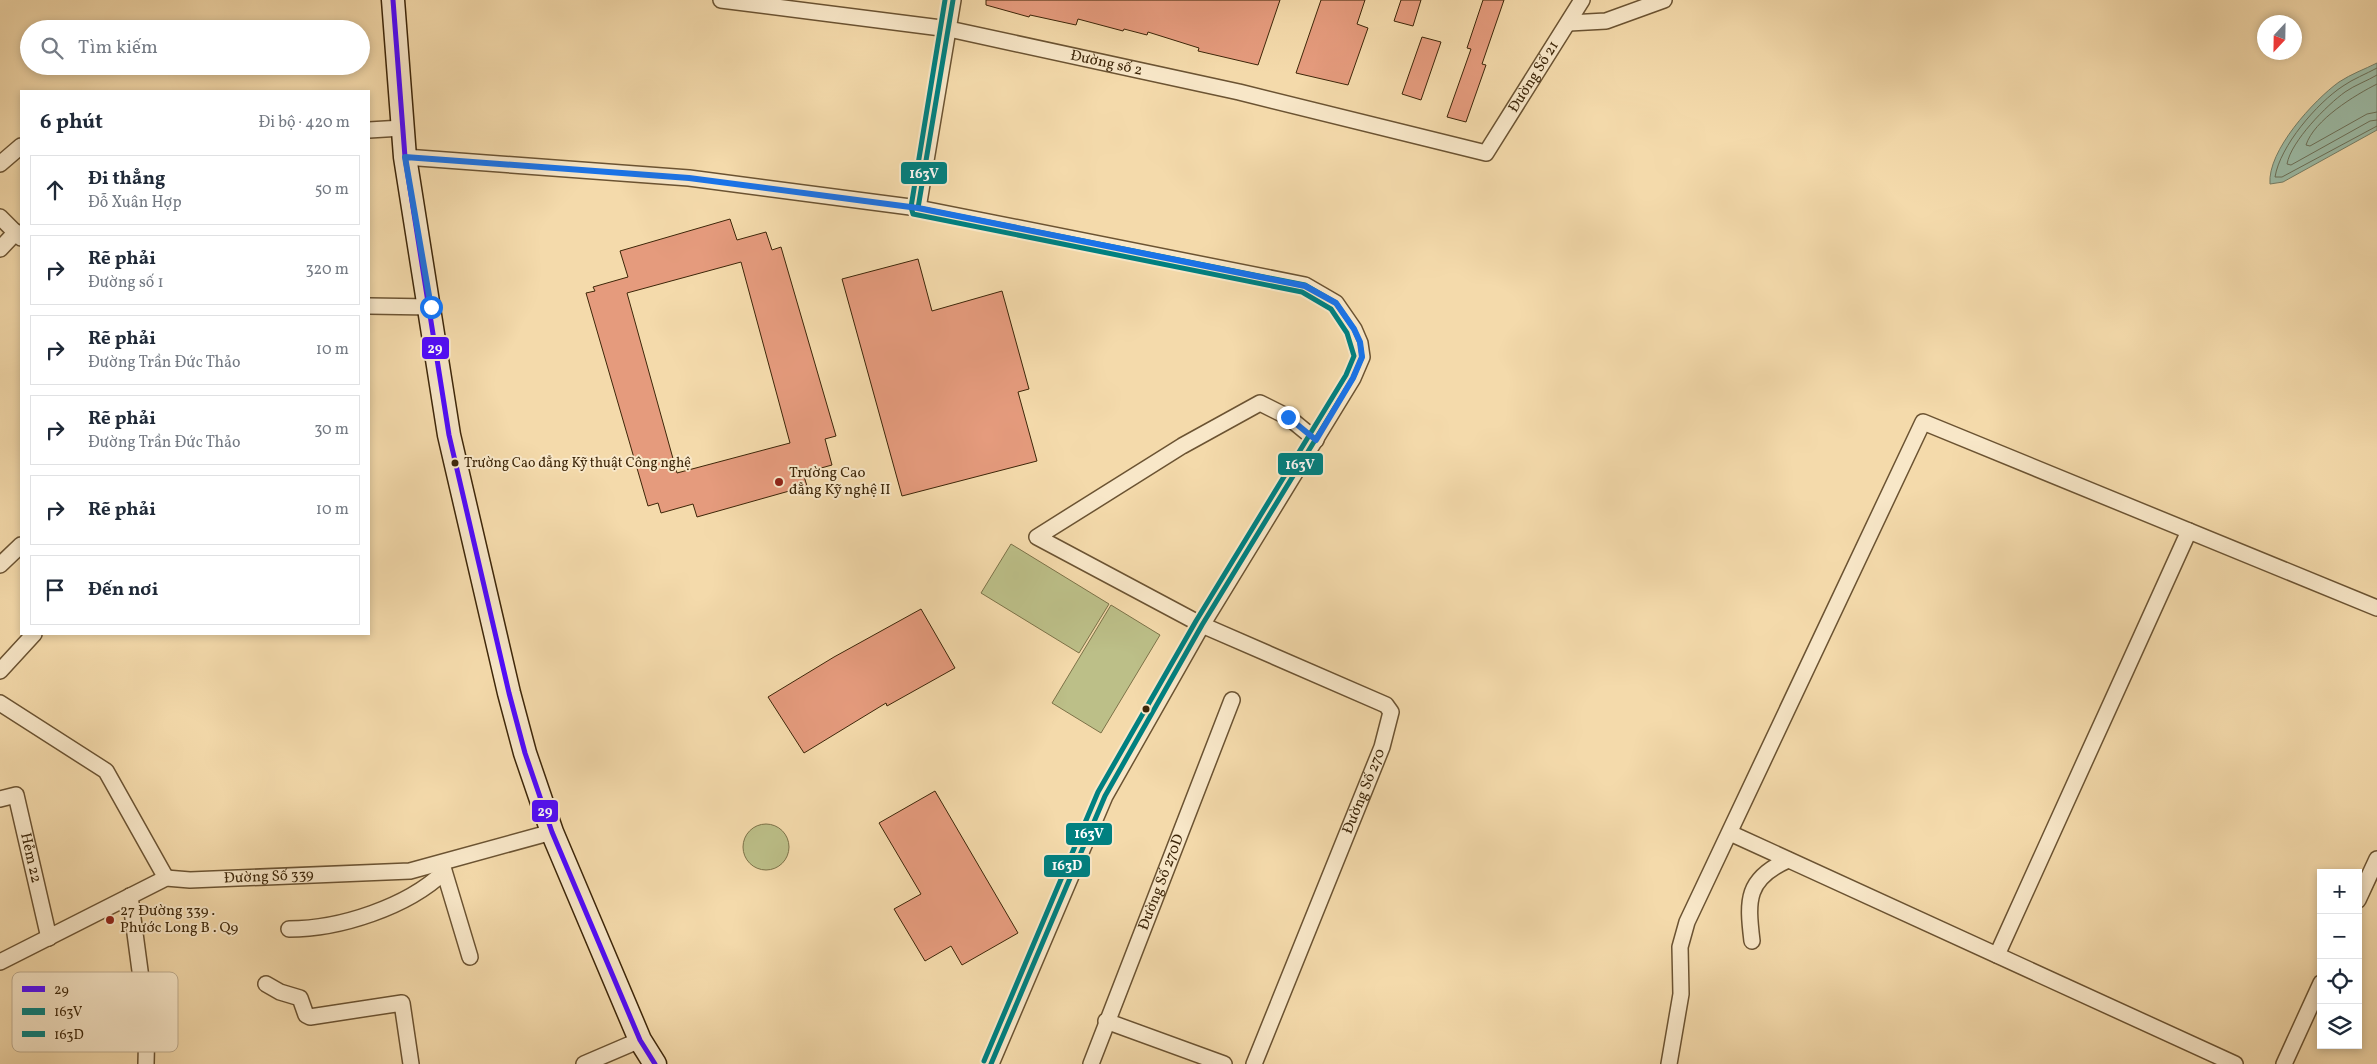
<!DOCTYPE html>
<html lang="vi">
<meta charset="utf-8">
<style>
body{margin:0;font-family:Vollkorn,serif;background:#f6f6f7;color:#1f2937}
.controls{position:absolute;right:15px;bottom:15px;display:grid;overflow:hidden;border-radius:0px;box-shadow:0 2px 8px #0003}
.controls button{width:45px;height:45px;display:grid;place-items:center;padding:0;border:0;border-bottom:1px solid #e0e1e3;background:#fff;color:#1f2937;font:25px sans-serif}
.compass{position:absolute;left:2257px;top:15px;width:45px;height:45px;border-radius:50%;background:#fff;box-shadow:0 2px 8px #0003;rotate:202deg}
.stop{position:absolute;width:15px;height:15px;margin:-11px;border:4px solid #1a73e8;border-radius:50%;background:#fff}
.stop.end{background:#1a73e8;border-color:#fff;box-shadow:0 1px 5px #0008}
.list{margin:0;padding:0;list-style:none}
h2{display:flex;justify-content:space-between;align-items:center;height:65px;margin:0;padding:0 20px;font-size:21px}
h2 small{font-size:16px;font-weight:400;color:#747a83}
.list li{display:grid;grid-template-columns:32px 1fr auto;gap:15px;align-items:center;box-sizing:border-box;height:70px;margin:0 10px 10px;padding:0 10px;border:1px solid #e0e1e3;border-radius:0px}
.list b{display:block;font-size:19px;white-space:nowrap}
.list p{margin:0;font-size:16px;white-space:nowrap;color:#747a83}
.list em{font-size:16px;font-style:normal;color:#747a83}
.icon{flex:none;width:28px;height:28px;fill:none;stroke:currentColor;stroke-width:2;stroke-linecap:round;stroke-linejoin:round}
.map{position:relative;flex:none;width:2377px;height:1064px;overflow:hidden}
.search{position:absolute;background:#fff;box-shadow:0 2px 8px #0003;left:20px;top:20px;width:350px;height:55px;display:flex;align-items:center;gap:12px;box-sizing:border-box;padding:0 18px;border-radius:28px;color:#747a83;font-size:19px}
.panel{position:absolute;background:#fff;box-shadow:0 2px 8px #0003;left:20px;top:90px;width:350px;height:545px;border-radius:0px}
.map>svg:first-child{display:block}
</style>
<div class="map">
<svg width="2377" height="1064" viewBox="0 0 2377 1064">
<rect width="100%" height="100%" fill="#f4daab"/>
<filter id="stains"><feTurbulence type="fractalNoise" baseFrequency=".004" numOctaves="4"/><feColorMatrix values="0 0 0 0 .2 0 0 0 0 .09 0 0 0 0 .02 0 0 0 .5 -.17"/></filter>
<radialGradient id="worn" r=".72"><stop offset=".6" stop-color="#630" stop-opacity="0"/><stop offset="1" stop-color="#630" stop-opacity=".3"/></radialGradient>
<g fill="#bcbf88" stroke="#7c7248">
<path d="M1011,544L1109,604L1079,653L981,593Z"/>
<path d="M1111,605L1160,635L1101,733L1052,703Z"/>
<circle cx="766" cy="847" r="23"/>
</g>
<path fill="#9cbba6" stroke="#767f67" d="M2377,63V130L2283,182L2270,184C2267,151 2314,100 2339,82C2351,74 2365,69 2377,63Z"/>
<g fill="none" stroke-linecap="round" stroke-linejoin="round">
<g stroke="#6c7058" stroke-width="1">
<path d="M2377,68C2366,74 2353,79 2343,86C2317,103 2280,146 2275,177H2282L2377,126"/>
<path d="M2377,75C2367,81 2355,85 2345,92C2327,105 2291,141 2287,164L2291,165L2370,121L2377,120"/>
<path d="M2377,84C2355,95 2314,120 2306,145L2310,146L2367,114L2377,112"/>
</g>
</g>
<g fill="#e59b7d" stroke="#3d2609" fill-rule="evenodd">
<path d="M986,0H1280L1258,65L1198,51L1199,48L1148,32L1147,35L1124,29L1123,31L1078,19L1076,25L1030,15L1029,17L986,5Z"/>
<path d="M1321,0H1365L1357,24L1368,28L1348,85L1296,73Z"/>
<path d="M1401,0H1421L1413,26L1394,21Z"/>
<path d="M1483,0H1504L1482,64L1486,65L1466,122L1447,117L1471,49L1467,48Z"/>
<path d="M1422,37L1441,42L1421,100L1402,94Z"/>
<path d="M730,219L737,240L766,232L772,250L781,247L836,436L825,439L832,465L803,473L807,486L697,517L693,504L661,513L658,503L648,506L586,293L595,291L593,287L628,277L620,251ZM741,262L790,443L677,473L627,293Z"/>
<path d="M918,259L932,311L1002,291L1029,389L1018,392L1037,461L902,496L842,279Z"/>
<path d="M921,609L955,668L887,706L886,703L804,753L768,697L834,657Z"/>
<path d="M935,791L1018,933L962,965L951,946L925,961L894,909L921,894L879,823Z"/>
</g>
<g fill="none" stroke-linecap="round" stroke-linejoin="round">
<g stroke="#6b5332" stroke-width="18">
<g id="street">
<path id="s1" d="M721,0L949,29L1239,92L1486,153L1582,0"/>
<path d="M1569,23L1606,21L1664,0"/>
<path d="M369,130L402,128"/>
<path d="M405,157L689,178L918,208L1305,285L1336,303L1354,329L1360,343L1362,357L1353,378L1202,625L1105,796L991,1064"/>
<path d="M0,164L21,146"/>
<path d="M918,208L953,0"/>
<path d="M0,217L21,238"/>
<path d="M0,249L16,232"/>
<path d="M369,306L431,307"/>
<path d="M0,565L21,545"/>
<path d="M0,671L34,634"/>
<path d="M0,703L106,771L166,878"/>
<path id="s2" d="M0,799L16,795L49,938"/>
<path d="M1730,833L2235,1064"/>
<path d="M442,864L470,957"/>
<path d="M130,896L147,1023L146,1064"/>
<path d="M2358,900L2377,859"/>
<path d="M289,929C340,929 407,907 444,872"/>
<path d="M1752,941C1747,900 1746,879 1788,860"/>
<path d="M1997,955L2189,531"/>
<path id="s3" d="M0,962L166,878L190,880L410,871L552,832"/>
<path d="M266,984L280,992L300,998L306,1015L310,1017L402,1003L411,1064"/>
<path d="M1106,1021L1224,1064"/>
<path d="M584,1064L640,1040"/>
<path id="s4" d="M1091,1064L1232,700"/>
<path id="s5" d="M1254,1064L1382,747L1391,712L1386,705L1202,625L1037,537L1182,446L1260,403L1288,417L1316,440"/>
<path d="M1669,1064L1681,994L1680,947L1687,922L1923,422L2377,608"/>
<path d="M2284,1064L2321,983"/>
</g>
</g>
<g stroke="#3d2609" stroke-width="25">
<path id="secondary" d="M393,0L405,157L449,435L509,693L525,753L552,832L640,1040L655,1064"/>
</g>
<use href="#street" stroke="#f8e7c8" stroke-width="15"/>
<use href="#secondary" stroke="#f8e7c8" stroke-width="22"/>
<g stroke="#f8e7c8" stroke-width="9">
<path id="bus-1" d="M393,0L405,157L449,435L509,693L525,753L552,832L640,1040L655,1064"/>
</g>
<g stroke="#f8e7c8" stroke-width="9">
<path id="bus-2" d="M953,0L918,208L1305,285L1336,303L1354,329L1360,343L1362,357L1353,378L1202,625L1105,796L991,1064"/>
</g>
<g stroke="#f8e7c8" stroke-width="9">
<path id="bus-3" d="M945,0L911,207L913,214L1302,292L1331,309L1347,333L1354,356L1346,375L1196,621L1098,792L984,1061"/>
</g>
<use href="#bus-1" stroke="#4f0aff" stroke-width="5"/>
<use href="#bus-2" stroke="#008080" stroke-width="5"/>
<use href="#bus-3" stroke="#008080" stroke-width="5"/>
</g>
<g fill="none" stroke-linecap="round" stroke-linejoin="round">
<path stroke="#1a73e8" stroke-width="6" d="M431,307L405,157L689,178L918,208L1305,286L1336,303L1354,329L1360,342L1362,357L1353,378L1316,440L1288,417"/>
</g>
<g fill="#3d2609" stroke="#f8e7c8" stroke-width="2">
<circle cx="455" cy="463" r="4.5"/>
<circle cx="1146" cy="709" r="4.5"/>
</g>
<g fill="#8f2418" stroke="#f8e7c8" stroke-width="2">
<circle cx="779" cy="482" r="5"/>
<circle cx="110" cy="920" r="5"/>
</g>
<g text-anchor="middle" dominant-baseline="central" stroke-width="4" stroke-linejoin="round" paint-order="stroke">
<g font-size="14" fill="#3d2609" stroke="#f8e7c8" text-anchor="start">
<text x="464" y="463">Trường Cao đẳng Kỹ thuật Công nghệ</text>
</g>
<g font-size="15" fill="#3d2609" stroke="#f8e7c8">
<text stroke="none"><textPath href="#s1" startOffset="391">Đường số 2</textPath></text>
<text stroke="none"><textPath href="#s1" startOffset="871">Đường Số 21</textPath></text>
<text stroke="none"><textPath href="#s5" startOffset="294">Đường Số 270</textPath></text>
<text stroke="none"><textPath href="#s2" startOffset="81">Hẻm 22</textPath></text>
<text stroke="none"><textPath href="#s3" startOffset="289">Đường Số 339</textPath></text>
<text stroke="none"><textPath href="#s4" startOffset="195">Đường Số 270D</textPath></text>
</g>
<g font-size="15" fill="#3d2609" stroke="#f8e7c8" text-anchor="start">
<text x="789" y="473">Trường Cao<tspan x="789" dy="17">đẳng Kỹ nghệ II</tspan></text>
<text x="120" y="911">27 Đường 339 .<tspan x="120" dy="17">Phước Long B . Q9</tspan></text>
</g>
</g>
<rect x="12" y="972" width="166" height="80" rx="8" fill="#f8e7c8" stroke="#c0ad8f" stroke-width="1"/>
<rect x="22" y="986" width="23" height="6" fill="#4f0aff"/>
<rect x="22" y="1008" width="23" height="7" fill="#008080"/>
<rect x="22" y="1031" width="23" height="6" fill="#008080"/>
<g font-size="14" fill="#3d2609">
<text x="54" y="994">29</text>
<text x="54" y="1016">163V</text>
<text x="54" y="1039">163D</text>
</g>
<g stroke="#f8e7c8" stroke-width="2">
<rect x="900" y="161" width="48" height="24" rx="5" fill="#008080"/>
<rect x="421" y="336" width="29" height="24" rx="5" fill="#4f0aff"/>
<rect x="1277" y="452" width="47" height="24" rx="5" fill="#008080"/>
<rect x="531" y="799" width="28" height="24" rx="5" fill="#4f0aff"/>
<rect x="1065" y="822" width="48" height="24" rx="5" fill="#008080"/>
<rect x="1043" y="854" width="48" height="24" rx="5" fill="#008080"/>
</g>
<g font-size="14" text-anchor="middle" font-weight="bold" fill="#fff">
<text x="924" y="178">163V</text>
<text x="435" y="353">29</text>
<text x="1300" y="469">163V</text>
<text x="545" y="816">29</text>
<text x="1089" y="838">163V</text>
<text x="1067" y="870">163D</text>
</g>
<rect width="100%" height="100%" filter="url(#stains)"/>
<rect width="100%" height="100%" fill="url(#worn)"/>
</svg>
<div class="controls">
<button>+</button>
<button>−</button>
<button><svg class="icon" aria-label="locate" viewBox="0 0 24 24"><circle cx="12" cy="12" r="6"/><path d="M12 2v4M12 18v4M2 12h4M18 12h4"/></svg></button>
<button><svg class="icon" aria-label="layers" viewBox="0 0 24 24"><path d="M12 4l9 5-9 5-9-5zM3 14l9 5 9-5"/></svg></button>
</div>
<svg class="compass" viewBox="-18 -18 36 36"><path d="M0-13l5 13h-10z" fill="#e53935"/><path d="M0 13l5-13h-10z" fill="#747a83"/></svg>
<div class="stop" style="left:431px;top:307px"></div>
<div class="stop end" style="left:1288px;top:417px"></div>
<div class="search"><svg class="icon" aria-label="search" viewBox="0 0 24 24"><circle cx="10" cy="10" r="6"/><path d="M15 15l6 6"/></svg>Tìm kiếm</div>
<section class="panel">
<h2>6 phút<small>Đi bộ · 420 m</small></h2>
<ul class="list">
<li><svg class="icon" aria-label="ahead" viewBox="0 0 24 24"><path d="M12 20V5M6 11l6-6 6 6"/></svg><div><b>Đi thẳng</b><p>Đỗ Xuân Hợp</p></div><em>50 m</em></li>
<li><svg class="icon" aria-label="right" viewBox="0 0 24 24"><path d="M7 20v-9h11M14 6l5 5-5 5"/></svg><div><b>Rẽ phải</b><p>Đường số 1</p></div><em>320 m</em></li>
<li><svg class="icon" aria-label="right" viewBox="0 0 24 24"><path d="M7 20v-9h11M14 6l5 5-5 5"/></svg><div><b>Rẽ phải</b><p>Đường Trần Đức Thảo</p></div><em>10 m</em></li>
<li><svg class="icon" aria-label="right" viewBox="0 0 24 24"><path d="M7 20v-9h11M14 6l5 5-5 5"/></svg><div><b>Rẽ phải</b><p>Đường Trần Đức Thảo</p></div><em>30 m</em></li>
<li><svg class="icon" aria-label="right" viewBox="0 0 24 24"><path d="M7 20v-9h11M14 6l5 5-5 5"/></svg><div><b>Rẽ phải</b></div><em>10 m</em></li>
<li><svg class="icon" aria-label="arrive" viewBox="0 0 24 24"><path d="M6 21V4h12l-3 4 3 4H6"/></svg><div><b>Đến nơi</b></div></li>
</ul>
</section>
</div>
